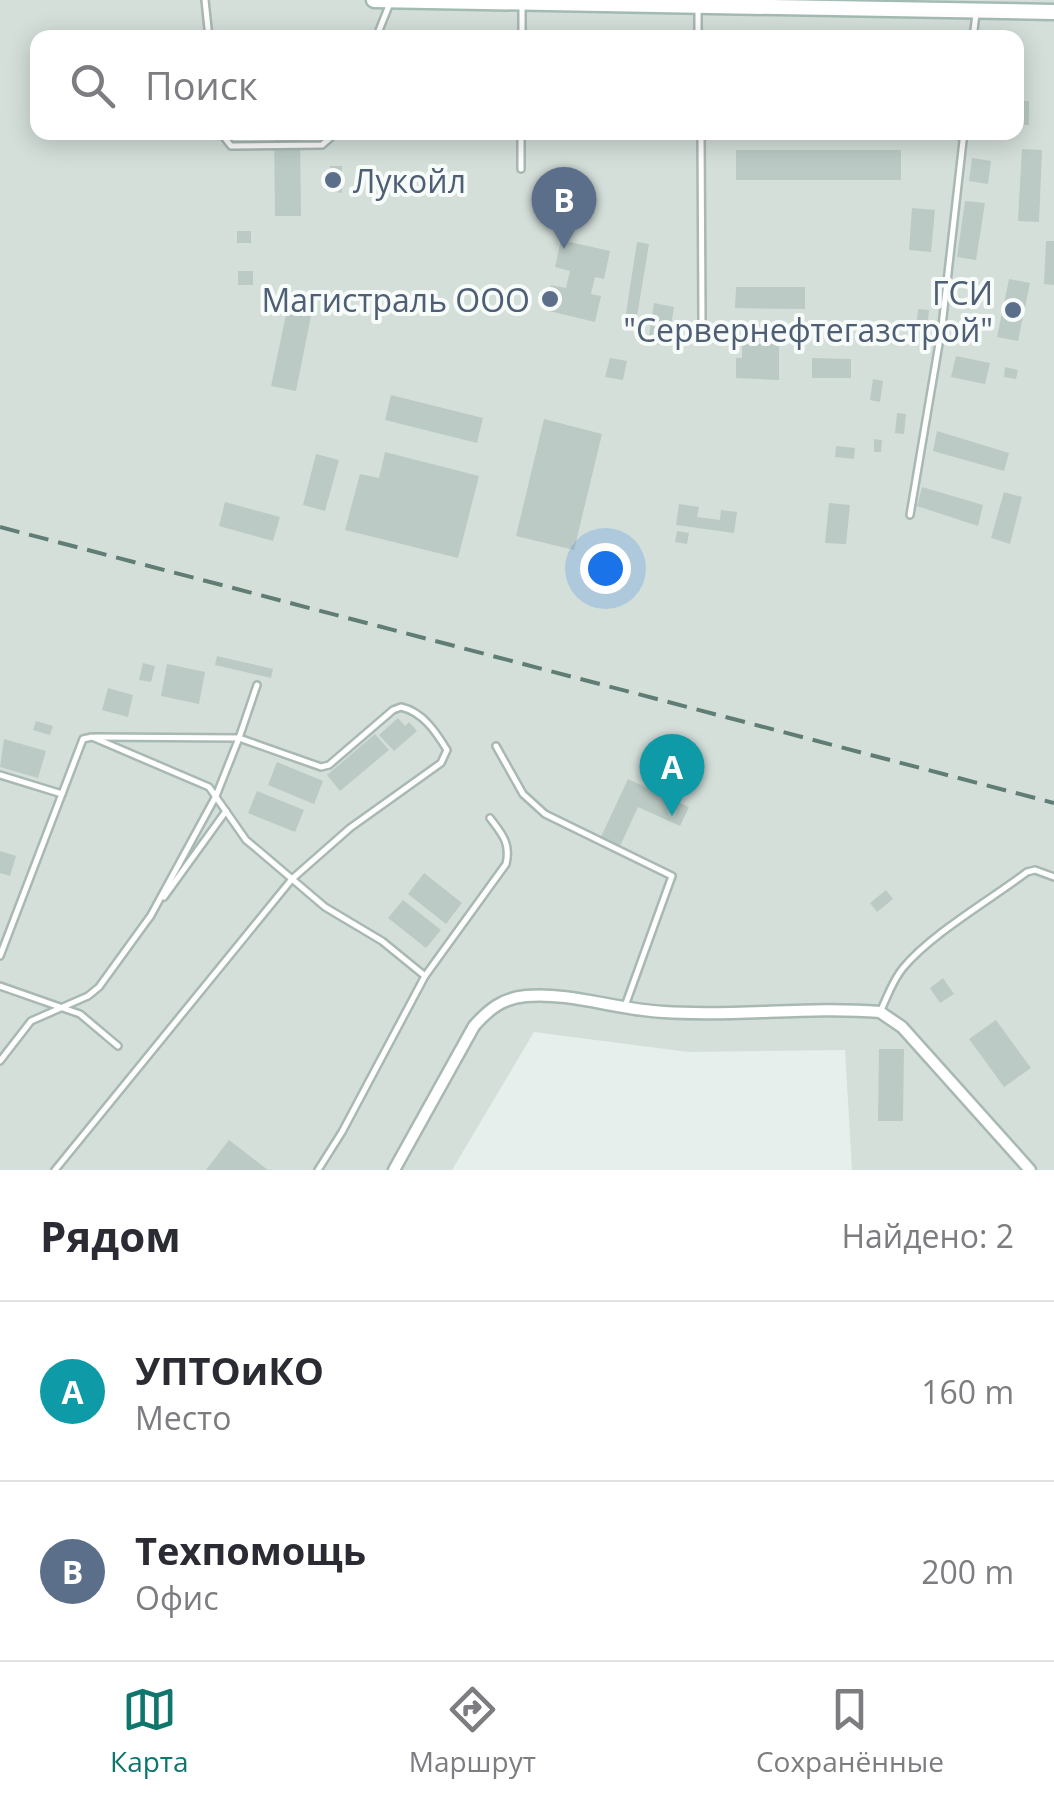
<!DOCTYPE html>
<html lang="ru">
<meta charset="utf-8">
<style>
body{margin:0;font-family:"Open Sans",sans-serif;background:#f2f2f3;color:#2b2b33}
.you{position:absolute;left:605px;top:568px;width:35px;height:35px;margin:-25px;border:8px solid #fff;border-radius:50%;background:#1a73e8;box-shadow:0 0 0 15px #1a73e833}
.badge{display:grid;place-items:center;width:65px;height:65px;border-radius:50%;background:#0f766e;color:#fff;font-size:32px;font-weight:700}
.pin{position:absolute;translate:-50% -82px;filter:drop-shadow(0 2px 5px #0008)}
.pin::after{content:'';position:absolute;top:52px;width:35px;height:30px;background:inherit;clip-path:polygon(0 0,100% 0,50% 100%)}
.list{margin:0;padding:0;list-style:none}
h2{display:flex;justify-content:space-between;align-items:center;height:130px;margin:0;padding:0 40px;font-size:42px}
h2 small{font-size:32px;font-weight:400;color:#7c7c81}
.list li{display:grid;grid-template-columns:65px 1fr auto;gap:30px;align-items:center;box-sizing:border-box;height:180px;padding:0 40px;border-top:2px solid #e1e1e2}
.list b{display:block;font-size:38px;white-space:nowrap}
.list p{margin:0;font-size:32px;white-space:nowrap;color:#7c7c81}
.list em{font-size:32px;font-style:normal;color:#7c7c81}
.icon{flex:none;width:55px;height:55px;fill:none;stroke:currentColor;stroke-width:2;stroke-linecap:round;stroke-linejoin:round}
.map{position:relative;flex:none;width:1054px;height:1170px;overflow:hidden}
.search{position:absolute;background:#fff;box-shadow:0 5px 25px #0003;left:30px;right:30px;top:30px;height:110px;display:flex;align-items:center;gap:25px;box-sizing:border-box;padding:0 35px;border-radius:20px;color:#7c7c81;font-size:38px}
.sheet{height:490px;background:#fff}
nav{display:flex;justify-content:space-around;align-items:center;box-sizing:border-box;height:140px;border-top:2px solid #e1e1e2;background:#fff;font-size:28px;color:#7c7c81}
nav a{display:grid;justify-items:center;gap:5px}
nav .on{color:#0f766e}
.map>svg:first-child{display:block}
</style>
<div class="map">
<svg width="1054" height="1170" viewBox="0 0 1054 1170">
<rect width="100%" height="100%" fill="#e6efeb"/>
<path fill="#d4dfda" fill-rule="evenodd" d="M0,0H1054V1170H852L845,1050L688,1052L534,1032L452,1170H0ZM38,38H1016V132H38Z"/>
<g fill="#bbcac4">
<rect x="1016" y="101" width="13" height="24"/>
<path d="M274,132H300L301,216H275Z"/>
<path d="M1022,149L1042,150L1039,222L1018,221Z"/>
<rect x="736" y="150" width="165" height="30"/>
<path d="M972,158L991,161L988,184L969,181Z"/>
<path d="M330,166H342V193L325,190V170H330Z"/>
<path d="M965,201L985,203L976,260L957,257Z"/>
<path d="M912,208L935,210L931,252L909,250Z"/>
<rect x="237" y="231" width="14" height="12"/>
<path d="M561,240L610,251L604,279L595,277L591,294L601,296L595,322L545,310L551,285L566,288L570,271L555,267Z"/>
<path d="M1046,241H1054V285L1044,284Z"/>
<path d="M637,242L649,244L636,322L625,320Z"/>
<rect x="238" y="271" width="15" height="14"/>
<path d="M1009,279L1030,283L1018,341L997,337Z"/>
<path d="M736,287H805V309L735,308Z"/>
<path d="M291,291L315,296L296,391L271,386Z"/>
<path d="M654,303L674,307L668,346L648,343Z"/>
<path d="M918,309L929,310L927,331L916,330Z"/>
<path d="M742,344H779V380L736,378V358H742Z"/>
<path d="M956,356L990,363L985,384L951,377Z"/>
<path d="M610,358L627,361L623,380L605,377Z"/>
<path d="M812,358L851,359V378H812Z"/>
<path d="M1005,367L1018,370L1016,379L1004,377Z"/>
<path d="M873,379L883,381L880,402L870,400Z"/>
<path d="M391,395L483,418L477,443L385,420Z"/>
<path d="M897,413L906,414L904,434L895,433Z"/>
<path d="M544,419L602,434L574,550L516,536Z"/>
<path d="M937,431L1009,453L1004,471L933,451Z"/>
<path d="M874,439L882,440L881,452H874Z"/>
<path d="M836,446L855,448L854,459L835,457Z"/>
<path d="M385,452L479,476L458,558L345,530L360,474L379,478Z"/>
<path d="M316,454L339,460L325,511L303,505Z"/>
<path d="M922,487L983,505L978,526L917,506Z"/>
<path d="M1004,492L1022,497L1010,544L991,538Z"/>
<path d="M225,502L280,517L273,541L219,526Z"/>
<path d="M829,503L850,505L846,544L825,543Z"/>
<path d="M679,504L699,507L697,517L720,520L721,510L737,512L734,533L676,525Z"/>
<path d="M677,531L689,533L687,544L675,542Z"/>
<path d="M217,656L273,669L271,678L215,665Z"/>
<path d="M143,663L155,666L151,682L139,680Z"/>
<path d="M167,664L205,672L199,704L161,696Z"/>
<path d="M108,688L133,695L128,717L102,710Z"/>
<path d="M398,718L405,726L409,722L417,731L394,751L379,735Z"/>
<path d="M36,721L53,726L50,735L33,730Z"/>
<path d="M375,734L389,750L340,791L327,775Z"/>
<path d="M4,739L46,751L38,778L0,767Z"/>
<path d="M277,762L323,781L314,804L268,785Z"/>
<path d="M628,779L689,807L680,826L638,807L620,846L601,837Z"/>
<path d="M257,791L304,810L295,832L248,813Z"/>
<path d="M0,851L16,856L10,876L0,873Z"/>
<path d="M424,873L462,903L446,924L408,894Z"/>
<path d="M886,890L893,899L877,912L870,903Z"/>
<path d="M403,900L441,930L426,948L388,918Z"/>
<path d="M943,978L954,994L940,1003L930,988Z"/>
<path d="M996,1020L1031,1068L1004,1087L969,1039Z"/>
<path d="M879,1049H904L903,1121H878Z"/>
<path d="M229,1140L268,1170H206Z"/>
</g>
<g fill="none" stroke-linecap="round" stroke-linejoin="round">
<g stroke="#a8b8b2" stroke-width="10">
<g id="lane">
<path d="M205,0L209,38"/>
<path d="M698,9V38"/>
<path d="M376,38L390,3"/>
<path d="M522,38V6"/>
<path d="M973,38L976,14"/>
<path d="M220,132L231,146L322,145L337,132"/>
<path d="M701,132L702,319"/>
<path d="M521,169V132"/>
<path d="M910,515L942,326L964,132"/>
<path d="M95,737L239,738L257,685"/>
<path d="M496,746L523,794L545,814L672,876L625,1006"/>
<path d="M0,775L62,794"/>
<path d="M164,897L226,811"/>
<path d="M0,956L83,739L92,737L209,787L246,840L258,850L325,907L382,941L425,976"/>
<path d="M0,986L80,1014L118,1046"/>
<path d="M881,1010C888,995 893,980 903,968C931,934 990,900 1027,872L1035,870L1054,877"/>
<path d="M0,1061L31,1021L88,996L99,987L149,918"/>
<path d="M55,1170L292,879L350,828L441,763L447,750C436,732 423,712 401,707L393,710L329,765L321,767L239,738L216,796L150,917"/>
<path d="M318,1170L342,1132L425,976L506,864C511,843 502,834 490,818"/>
</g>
</g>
<g stroke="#a8b8b2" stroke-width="15">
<path id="street" d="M394,1170L474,1026C489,1009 503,998 526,996C571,992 618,1010 664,1012C736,1017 809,1006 880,1012L902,1027L1030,1170"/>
</g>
<g stroke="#a4bbb3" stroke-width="19">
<path id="secondary" d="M374,0L1054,12"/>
</g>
<use href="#lane" stroke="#fff" stroke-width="5"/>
<use href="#street" stroke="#fff" stroke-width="10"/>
<use href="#secondary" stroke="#fff" stroke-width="14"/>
<path stroke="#5f7d75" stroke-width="4" stroke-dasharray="20 10" stroke-linecap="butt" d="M0,527L1054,803"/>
</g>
<g fill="#5c6f8a" stroke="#f7fbf9" stroke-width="4">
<circle cx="333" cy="180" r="10"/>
<circle cx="550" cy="299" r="10"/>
<circle cx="1013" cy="310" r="10"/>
</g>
<g text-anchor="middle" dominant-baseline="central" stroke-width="8" stroke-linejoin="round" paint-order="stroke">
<g font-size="32" fill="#4e5e75" stroke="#f7fbf9" text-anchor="end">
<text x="353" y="180" text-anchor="start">Лукойл</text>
<text x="993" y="292">ГСИ<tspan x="993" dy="37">"Сервернефтегазстрой"</tspan></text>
<text x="530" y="299">Магистраль ООО</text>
</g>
</g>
</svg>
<div class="you"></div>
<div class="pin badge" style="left:672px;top:816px;background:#0f9aa8">A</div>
<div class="pin badge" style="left:564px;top:249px;background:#5c6f8a">B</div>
<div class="search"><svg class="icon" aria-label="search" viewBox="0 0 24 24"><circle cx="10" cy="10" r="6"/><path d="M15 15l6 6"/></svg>Поиск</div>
</div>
<section class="sheet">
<h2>Рядом<small>Найдено: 2</small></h2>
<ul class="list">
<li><span class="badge" style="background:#0f9aa8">A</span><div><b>УПТОиКО</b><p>Место</p></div><em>160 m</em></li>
<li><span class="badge" style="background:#5c6f8a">B</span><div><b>Техпомощь</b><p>Офис</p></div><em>200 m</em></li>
</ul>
</section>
<nav>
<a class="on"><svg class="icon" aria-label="map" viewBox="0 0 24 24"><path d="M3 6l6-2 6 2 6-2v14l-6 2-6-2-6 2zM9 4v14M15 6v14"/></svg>Карта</a>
<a><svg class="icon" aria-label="directions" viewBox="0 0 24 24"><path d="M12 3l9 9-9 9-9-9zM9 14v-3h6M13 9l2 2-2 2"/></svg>Маршрут</a>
<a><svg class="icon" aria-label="saved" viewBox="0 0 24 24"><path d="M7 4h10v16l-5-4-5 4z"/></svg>Сохранённые</a>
</nav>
